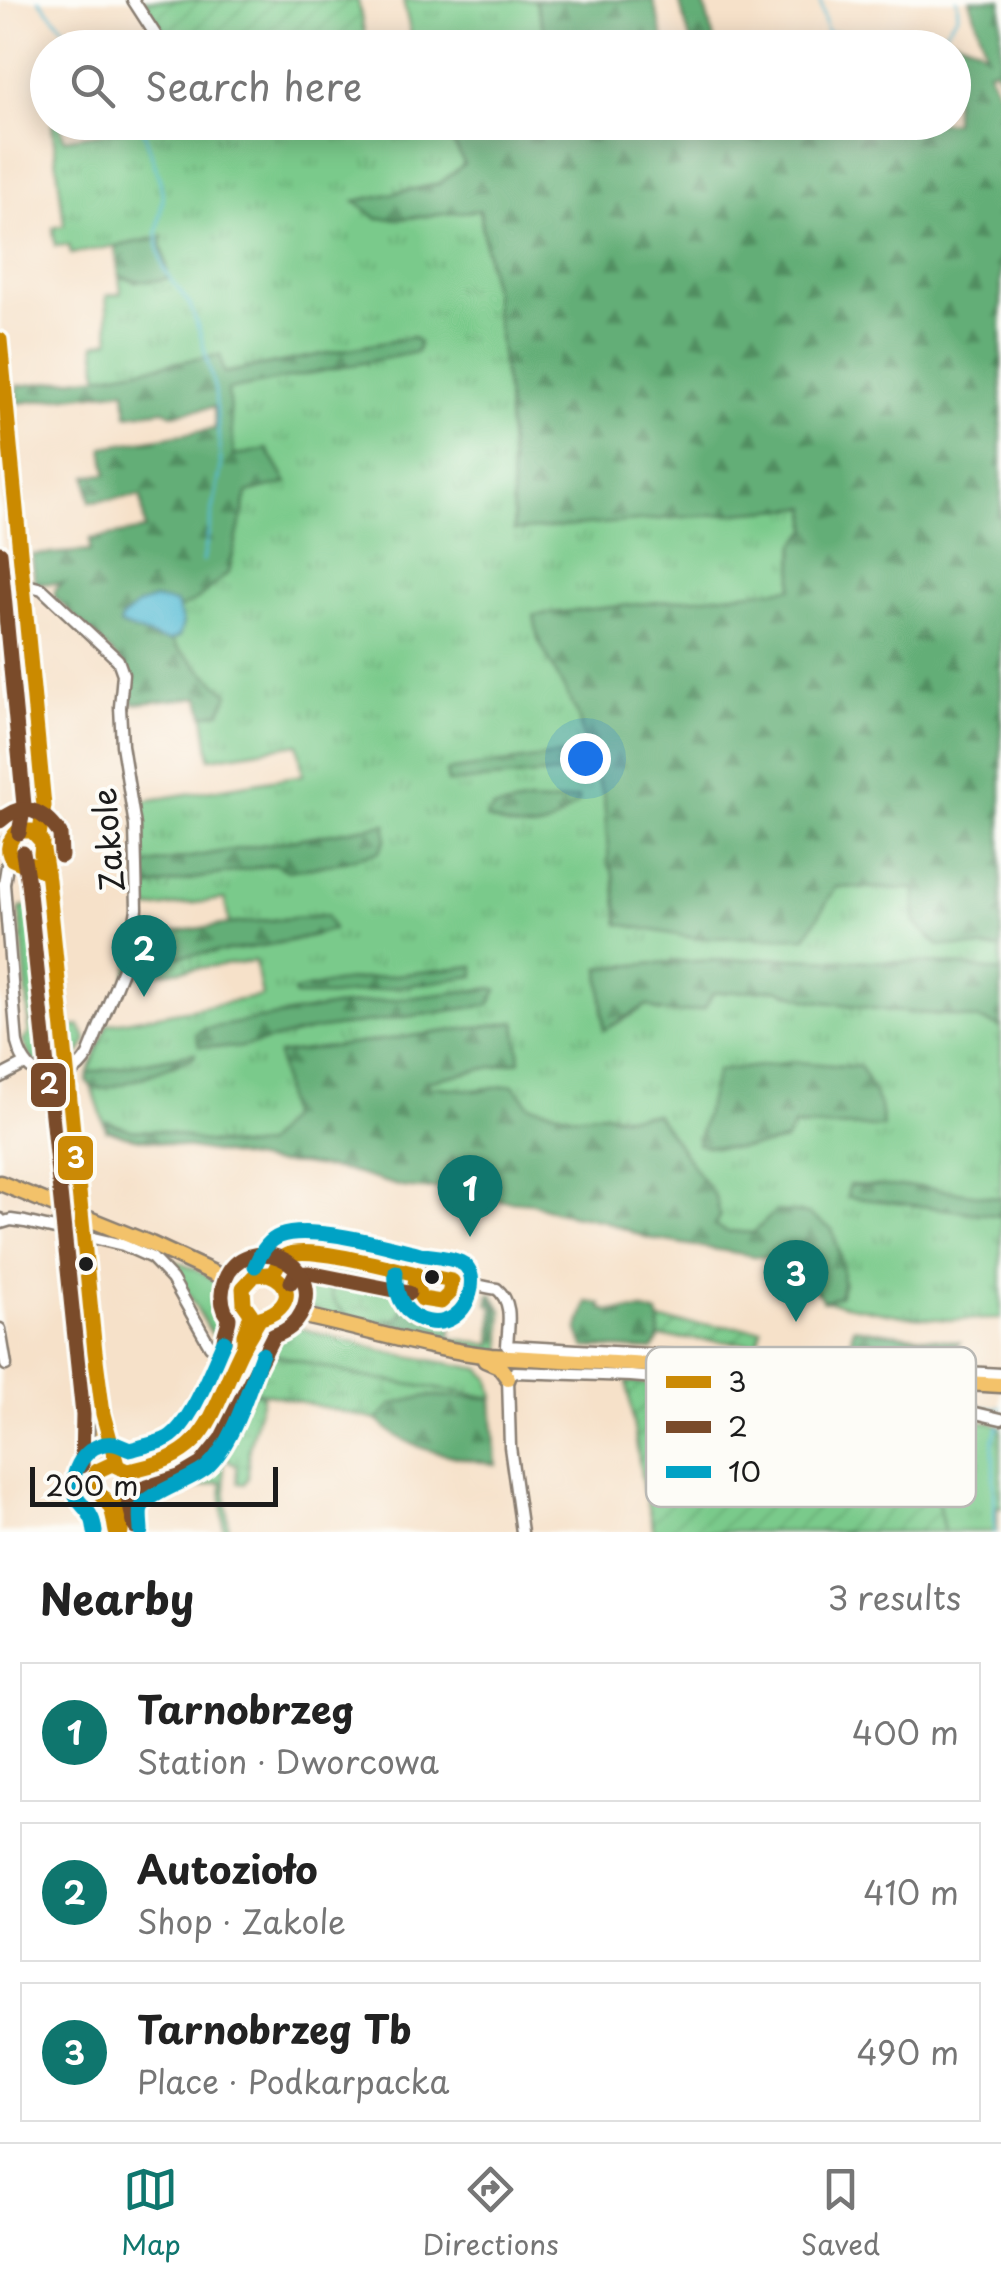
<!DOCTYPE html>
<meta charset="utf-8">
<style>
body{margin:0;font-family:"Playpen Sans",sans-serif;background:#f2f2f2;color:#222}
.scale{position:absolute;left:30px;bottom:25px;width:248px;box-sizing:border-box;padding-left:10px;border:5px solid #1c1c1c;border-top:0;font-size:28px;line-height:35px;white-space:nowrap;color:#1c1c1c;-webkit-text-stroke:8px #fdfcf7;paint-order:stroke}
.you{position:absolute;left:585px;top:758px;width:35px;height:35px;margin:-25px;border:8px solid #fff;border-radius:50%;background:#1a73e8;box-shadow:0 0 0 15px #1a73e833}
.badge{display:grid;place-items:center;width:65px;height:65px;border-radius:50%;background:#0f766e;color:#fff;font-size:32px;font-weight:700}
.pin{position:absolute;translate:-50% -82px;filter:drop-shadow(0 2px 5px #0008)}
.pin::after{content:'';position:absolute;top:52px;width:35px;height:30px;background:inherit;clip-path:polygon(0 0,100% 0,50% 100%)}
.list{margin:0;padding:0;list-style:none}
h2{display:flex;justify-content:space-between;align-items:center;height:130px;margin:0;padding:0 40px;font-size:42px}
h2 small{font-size:32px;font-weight:400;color:#767676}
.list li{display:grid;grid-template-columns:65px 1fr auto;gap:30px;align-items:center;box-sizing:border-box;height:140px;margin:0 20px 20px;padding:0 20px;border:2px solid #e0e0e0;border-radius:0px}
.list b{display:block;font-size:38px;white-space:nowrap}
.list p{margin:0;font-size:32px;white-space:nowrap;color:#767676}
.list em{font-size:32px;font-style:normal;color:#767676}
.icon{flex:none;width:55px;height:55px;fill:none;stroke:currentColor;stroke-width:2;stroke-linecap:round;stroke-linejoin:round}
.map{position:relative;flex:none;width:1001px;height:1532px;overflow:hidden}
.search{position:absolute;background:#fff;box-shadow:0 5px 25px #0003;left:30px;right:30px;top:30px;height:110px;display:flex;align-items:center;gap:25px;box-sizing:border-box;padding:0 35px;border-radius:55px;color:#767676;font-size:38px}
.sheet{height:610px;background:#fff}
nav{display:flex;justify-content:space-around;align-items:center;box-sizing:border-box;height:140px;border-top:2px solid #e0e0e0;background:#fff;font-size:28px;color:#767676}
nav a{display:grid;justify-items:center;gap:5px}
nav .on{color:#0f766e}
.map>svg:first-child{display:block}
</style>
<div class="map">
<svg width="1001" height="1532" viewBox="0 0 1001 1532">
<defs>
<pattern id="grass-tufts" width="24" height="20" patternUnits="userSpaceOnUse" patternTransform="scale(2.5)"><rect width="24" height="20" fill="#7aca8b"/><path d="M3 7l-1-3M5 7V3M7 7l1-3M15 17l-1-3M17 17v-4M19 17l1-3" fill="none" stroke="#69ad77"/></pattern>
<pattern id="forest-firs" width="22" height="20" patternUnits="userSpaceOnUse" patternTransform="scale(2.5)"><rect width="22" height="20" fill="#63ae77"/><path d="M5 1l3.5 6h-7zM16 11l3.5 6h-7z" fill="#518d61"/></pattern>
<pattern id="wetland-marsh" width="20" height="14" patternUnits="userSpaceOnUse" patternTransform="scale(2.5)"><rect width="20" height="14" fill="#7aca8b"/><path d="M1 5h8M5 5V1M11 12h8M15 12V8" fill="none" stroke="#69ad77"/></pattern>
<pattern id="garden-furrows" width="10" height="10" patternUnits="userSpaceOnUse" patternTransform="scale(2.5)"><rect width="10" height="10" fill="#7aca8b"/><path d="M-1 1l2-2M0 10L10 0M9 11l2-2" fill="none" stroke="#69ad77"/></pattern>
</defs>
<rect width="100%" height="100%" fill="#fdfcf7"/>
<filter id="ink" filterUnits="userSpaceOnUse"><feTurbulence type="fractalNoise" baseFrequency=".01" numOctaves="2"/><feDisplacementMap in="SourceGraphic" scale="20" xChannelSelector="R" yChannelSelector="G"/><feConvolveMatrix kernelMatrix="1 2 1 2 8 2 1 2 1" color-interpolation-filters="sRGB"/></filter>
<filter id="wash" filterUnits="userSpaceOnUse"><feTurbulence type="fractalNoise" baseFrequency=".0048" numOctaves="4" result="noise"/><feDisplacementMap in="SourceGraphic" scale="40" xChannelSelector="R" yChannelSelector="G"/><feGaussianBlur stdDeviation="2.25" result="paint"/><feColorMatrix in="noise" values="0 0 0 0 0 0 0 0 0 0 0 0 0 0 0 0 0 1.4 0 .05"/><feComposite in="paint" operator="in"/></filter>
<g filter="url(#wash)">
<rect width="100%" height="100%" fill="#f6e1c9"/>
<g fill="url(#grass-tufts)" stroke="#4b7354" stroke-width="2.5" fill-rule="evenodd">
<path d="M403,0H535L549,47H414Z"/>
<path d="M52,123H60L64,139L144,126L201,123H426C447,133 455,143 465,164L439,184L356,201L399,219L479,210L493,293L507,397L514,530L808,507V530L795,544L793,588L538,639L578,715L586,751L604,796L609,864L614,875L619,924L805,937L836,887L915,889L938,945L1001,949V972L949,964L787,958L671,962L600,968L604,1029L624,1020L647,1005L660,1012L713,993L776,989L810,1000L893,1011L947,1015L980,1020L1001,1027V1319L950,1320L902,1316L824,1301L839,1296L844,1283L753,1233L726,1231L713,1226L716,1198L655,1114L626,1116L600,1113L574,1116L529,1105L514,1085L474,1090L428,1087L426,1081L520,1061L516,1022L278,1054L289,1119L264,1145L245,1147L205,1142L162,1131L131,1130L108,1122L106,1129L92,1088C115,1091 171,1067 194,1057V1053L88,1073L108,1024L262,996L255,961L125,977L139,937L156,954L166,958C222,951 279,948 333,929L326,915L229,924L225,899L143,910L145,888L275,864L288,871L332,864L379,852L385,824L144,865L137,802L303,775L298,744L210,758L204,715L220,712L228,694L177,648L164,630L163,614L229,572L247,493L234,456L227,390L417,352L419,344L413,337L223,373L220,355L99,376L95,344L110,340L106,296L121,293L119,276L136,282L167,266L161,243L163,237L71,254L69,245L55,246L53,228L64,225ZM718,1071L883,1127L794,1126L785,1141C754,1148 727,1151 697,1144Z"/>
<path d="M37,905L41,920L49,997L46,998L48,1021H29L20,908Z"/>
<path d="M47,1023L72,1027L80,1026L87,1040C70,1077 37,1085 23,1041L29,1033L28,1024Z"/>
<path d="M154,1252L196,1270L234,1291L244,1319V1321L239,1320L229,1345H220L216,1341L178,1276Z"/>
<path d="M302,1260L326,1263L324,1269L327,1278L330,1279L329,1287L339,1308L356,1319L368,1321L381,1319L450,1338L492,1345L493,1306L488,1304L489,1298L496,1306V1341H498V1305L489,1295L492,1293L502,1310V1352C435,1345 365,1329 302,1305L303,1300C294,1295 287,1277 291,1267L302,1264Z"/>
<path d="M286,1324L392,1353L480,1369L490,1379L494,1398L363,1377L257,1350L239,1387L221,1435L229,1532H224L221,1482L137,1500L131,1510V1515H128C133,1483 165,1483 188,1468C197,1462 204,1454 211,1446L215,1451L219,1447L218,1436L261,1333L265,1330Z"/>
<path d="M920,1413L988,1422L1001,1426V1508L997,1506V1532H944Z"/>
</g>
<g fill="url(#forest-firs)" stroke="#40654a" stroke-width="2.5">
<path d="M535,0H653L666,47H626L624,41L608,47H549Z"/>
<path d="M679,0H703L716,47H692Z"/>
<path d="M970,0H1001V80L995,69L988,70L1001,97V949L938,945L915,923V889L836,887L806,937L693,938L619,924L614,875L609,864L604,796L593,770L448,783L446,771L586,751L578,715L538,639L534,615L792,588L795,544L808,530V507L514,531L507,397L493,293L480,210L399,219L376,218L355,201L439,184L464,164C456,143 446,133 426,123L954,122V48L794,47L827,36L942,34L978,47L987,55Z"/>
<path d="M163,236L161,243L169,278C150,283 137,282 119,276L115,247Z"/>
<path d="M413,337L419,343L417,352L228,390L234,456L267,449L287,483L247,493L229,572L197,600L179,609L164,630L177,648L229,694L220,712L204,715L200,697L133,704L125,666L54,596L56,588L64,583L35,584L32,555L90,551V539L145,530L141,496L90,502L87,476L107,474L103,447L215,429L214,407L172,414L164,410L127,415L125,390L18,403L17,386L99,376L220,355L224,373Z"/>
<path d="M578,798L579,803C568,810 556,823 544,827C525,833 503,825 486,818L493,809L529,802L547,803Z"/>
<path d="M386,824V838L379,852L332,864L288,871L275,864L145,888L144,865Z"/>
<path d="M326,915L333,929C279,947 222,951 166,958L156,954L139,937L229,924Z"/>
<path d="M787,958L949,964L1001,972V1027L980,1020L947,1015L893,1011L810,1000L776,989L713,993L705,1008C683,1014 667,1016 647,1005L604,1030L600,968L671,962Z"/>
<path d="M474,966L475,976L332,996H295L294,991L335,982Z"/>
<path d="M493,988L497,990L489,1005L314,1030L237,1048L199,1046L196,1034L203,1029L329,1007Z"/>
<path d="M516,1022L520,1061L427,1081L428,1086L474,1090L514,1085L529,1105L574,1116L600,1113L626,1116L656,1114L716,1198L720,1217L714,1226L726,1231L753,1233L776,1211L808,1214L832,1229C839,1251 848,1273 839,1296L824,1301L813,1288L795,1282L796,1263L648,1238L604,1221L556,1212L532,1203L461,1197L450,1188L420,1189L402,1187L347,1171L303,1164L272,1163L125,1136L106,1129L107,1122L131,1130L162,1131L205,1142L245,1147L264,1145L288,1118L278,1054Z"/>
<path d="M195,1053L194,1057L189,1059C161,1068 119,1091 92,1088L87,1081L88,1073Z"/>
<path d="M795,1062L861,1067L880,1106L883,1127L794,1126L785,1141C754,1148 727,1151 697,1144L717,1071Z"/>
<path d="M849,1185L922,1187L1001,1198V1216L847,1197Z"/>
<path d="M326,1263L402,1278C414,1287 419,1301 417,1315L454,1321L450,1338L381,1319L348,1286L327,1278L324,1269Z"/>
<path d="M587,1302L601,1304L602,1309L609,1311L644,1310L658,1314C661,1326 662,1340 652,1350L584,1347L578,1331Z"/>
<path d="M853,1328L960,1342C929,1375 889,1362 848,1359Z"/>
<path d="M426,1396L492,1398L496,1465C455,1456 407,1452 377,1420L393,1404Z"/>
</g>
<g fill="url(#wetland-marsh)" stroke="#4b7354" stroke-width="2.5">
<path d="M330,1279L390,1289L404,1301L400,1317C369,1327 328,1320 330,1279Z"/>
<path d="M257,1350L363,1377L492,1398L426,1396L393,1404L377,1420L239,1387Z"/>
<path d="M242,1389L263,1395L249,1447L248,1478L244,1484L238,1483L236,1466L226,1458L223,1436Z"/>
</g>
<g fill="url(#garden-furrows)" stroke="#4b7354" stroke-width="2.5">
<path d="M144,0H358L367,47H175Z"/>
<path d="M660,1321L761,1329L758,1344L659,1337Z"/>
<path d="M627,1382L920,1413L944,1532H654L643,1488Z"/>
</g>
<path fill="#58bdd6" stroke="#3a6c79" stroke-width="2.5" d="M154,599L176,603L183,623L179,637L169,641L158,639L120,625L121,619L139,604Z"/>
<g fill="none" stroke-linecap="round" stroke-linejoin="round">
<g stroke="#58bdd6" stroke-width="2.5">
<path d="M39,0L82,48"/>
<path d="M820,0L827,32L941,36L958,15L957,0"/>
<path d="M141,122L160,181L163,198L157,232L158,246L164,269L190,305L200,333L215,390L221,468L203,561"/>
<path d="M520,1366L589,1370"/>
<path d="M969,1405L986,1408L1001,1407"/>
<path d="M995,1532L993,1442L998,1426"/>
</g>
</g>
</g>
<g filter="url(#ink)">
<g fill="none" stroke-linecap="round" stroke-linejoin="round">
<g stroke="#897e72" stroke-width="15">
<g id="minor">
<path d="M133,0L164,48"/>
<path d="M0,572L21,571"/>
<path d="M9,853L4,884L17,1043C27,1083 66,1091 88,1055L130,951L137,909L135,826L122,745L120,707L123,674L118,660L42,589L23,584"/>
<path d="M0,1077L25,1064"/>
<path d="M0,1219L1,1223L11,1220L25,1222L123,1245L152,1258L172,1279L210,1346L236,1362"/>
<path d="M273,1274C276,1267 279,1259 286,1255C303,1246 467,1284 497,1289C514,1303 508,1326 507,1346L1001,1374"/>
<path d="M0,1329L6,1365"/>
<path d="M120,1499L121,1532"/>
<path d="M107,1501L115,1528"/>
<path d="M522,1532L510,1447L508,1378L515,1372L631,1376L880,1397L967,1411L1001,1419"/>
</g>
</g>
<g stroke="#897e72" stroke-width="19">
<g id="major">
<path d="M0,340L44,806L39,836"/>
<path d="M43,850L48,880L61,1019"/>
<path d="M31,864L42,853L41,839L29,830L18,831L8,842C7,865 17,860 33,864C36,865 45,872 47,873"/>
<path d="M0,1183L151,1244L216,1274L242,1291"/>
<circle cx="264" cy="1295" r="23"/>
<path d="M90,1304L103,1414L102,1466"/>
<path d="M280,1311C351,1324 419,1348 491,1356L1001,1385"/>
<path d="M485,1360L499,1366L508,1378"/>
<circle cx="112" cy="1483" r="19"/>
<path d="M127,1471C146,1468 171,1463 186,1450C217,1424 224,1379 244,1345C249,1336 255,1327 260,1318"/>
<path d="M131,1483L158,1472"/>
</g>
</g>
<use href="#minor" stroke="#fff" stroke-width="10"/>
<use href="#major" stroke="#f3c26a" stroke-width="14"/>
<g stroke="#897e72" stroke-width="19" stroke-linecap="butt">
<path id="major-bridge" d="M61,1019L90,1304"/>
</g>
<use href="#major-bridge" stroke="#f3c26a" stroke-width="14"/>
<g stroke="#fdfcf7" stroke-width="22">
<g id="bus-1">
<path d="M0,340L44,806L39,836"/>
<path d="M43,850L48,880L95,1352L103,1414L117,1465"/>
<path d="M41,854L42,842L32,831H18C10,839 5,849 12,859L23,864L33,865L47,873"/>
<path d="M268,1274C299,1286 287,1312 260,1318L244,1345V1335L251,1314L244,1304L243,1288L255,1275Z"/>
<path d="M273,1274C276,1267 280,1258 287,1255C309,1245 391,1268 416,1274L415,1286L422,1299L441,1302L449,1294L452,1281L432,1277"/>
<path d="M127,1471C214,1456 209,1412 244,1345"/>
<path d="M116,1532C114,1524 114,1514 110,1507C102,1490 88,1495 97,1471L112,1464L127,1471C131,1483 130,1491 120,1499L121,1532"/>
</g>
</g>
<g stroke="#fdfcf7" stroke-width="22">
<g id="bus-2">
<path d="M0,553L24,805L19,833"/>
<path d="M0,821C23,799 45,812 60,834L61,856"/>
<path d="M23,853L28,883L83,1415L82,1466"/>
<path d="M291,1282L295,1274L309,1273L409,1293"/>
<path d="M135,1527L128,1498L123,1491L138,1490L179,1477L201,1464L221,1439L273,1336C286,1332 296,1325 302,1312C326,1262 245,1228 225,1280C221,1290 221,1301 225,1311C226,1313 228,1315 229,1318C229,1325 224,1333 224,1341"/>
</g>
</g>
<g stroke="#fdfcf7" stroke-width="22">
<g id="bus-3">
<path d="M255,1266C260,1254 267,1241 280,1236C312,1224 384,1246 417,1253"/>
<path d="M396,1272C391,1329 461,1342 471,1288C472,1280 472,1273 466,1266C456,1257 433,1257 420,1254"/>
<path d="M141,1531C141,1525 139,1514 141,1508C147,1493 191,1481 207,1467C233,1444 249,1387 262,1354"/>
<path d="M95,1532C94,1527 94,1521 91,1517C87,1507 76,1502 74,1491C70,1467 90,1440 115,1444C119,1445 127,1449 130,1450C142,1446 157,1444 168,1438C191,1425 213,1365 224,1341"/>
</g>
</g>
<use href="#bus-1" stroke="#cb8a06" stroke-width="15"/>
<use href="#bus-2" stroke="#7a4b2a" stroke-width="15"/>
<use href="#bus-3" stroke="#01a2c5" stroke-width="15"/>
</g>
</g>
<g fill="#1c1c1c" stroke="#fdfcf7" stroke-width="4">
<circle cx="86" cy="1264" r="9"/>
<circle cx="432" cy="1277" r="9"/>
</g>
<g text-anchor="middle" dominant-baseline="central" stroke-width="8" stroke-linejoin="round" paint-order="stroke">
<g font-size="32" fill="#1c1c1c" stroke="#fdfcf7">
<text transform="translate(107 840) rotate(-95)">Zakole</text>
</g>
</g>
<rect x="646" y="1347" width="330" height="160" rx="15" fill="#fdfcf7" stroke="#bab9b5" stroke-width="2.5"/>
<rect x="666" y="1376" width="45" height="12" fill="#cb8a06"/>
<rect x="666" y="1421" width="45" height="12" fill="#7a4b2a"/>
<rect x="666" y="1466" width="45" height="12" fill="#01a2c5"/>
<g font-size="28" fill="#1c1c1c">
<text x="728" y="1392">3</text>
<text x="728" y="1437">2</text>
<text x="728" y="1482">10</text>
</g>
<g stroke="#fdfcf7" stroke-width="4">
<rect x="29" y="1061" width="39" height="48" rx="10" fill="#7a4b2a"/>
<rect x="56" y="1134" width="39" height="48" rx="10" fill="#cb8a06"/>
</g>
<g font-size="28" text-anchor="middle" font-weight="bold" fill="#fff">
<text x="49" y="1094">2</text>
<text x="76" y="1168">3</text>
</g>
</svg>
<div class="scale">200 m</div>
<div class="you"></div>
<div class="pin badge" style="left:470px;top:1237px">1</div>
<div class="pin badge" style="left:144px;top:997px">2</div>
<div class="pin badge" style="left:796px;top:1322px">3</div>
<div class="search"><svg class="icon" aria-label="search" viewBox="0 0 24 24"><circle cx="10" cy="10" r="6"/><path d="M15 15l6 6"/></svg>Search here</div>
</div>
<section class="sheet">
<h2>Nearby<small>3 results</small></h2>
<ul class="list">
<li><span class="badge">1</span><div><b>Tarnobrzeg</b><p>Station · Dworcowa</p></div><em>400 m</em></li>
<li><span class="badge">2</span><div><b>Autozioło</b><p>Shop · Zakole</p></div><em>410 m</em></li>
<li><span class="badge">3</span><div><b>Tarnobrzeg Tb</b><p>Place · Podkarpacka</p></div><em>490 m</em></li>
</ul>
</section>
<nav>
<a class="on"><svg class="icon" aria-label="map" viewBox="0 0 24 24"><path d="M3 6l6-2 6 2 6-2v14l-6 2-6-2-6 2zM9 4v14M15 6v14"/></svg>Map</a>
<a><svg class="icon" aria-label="directions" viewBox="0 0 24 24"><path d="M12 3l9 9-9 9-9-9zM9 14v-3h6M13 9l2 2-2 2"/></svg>Directions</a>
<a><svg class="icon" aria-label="saved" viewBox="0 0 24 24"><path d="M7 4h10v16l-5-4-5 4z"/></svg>Saved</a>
</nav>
